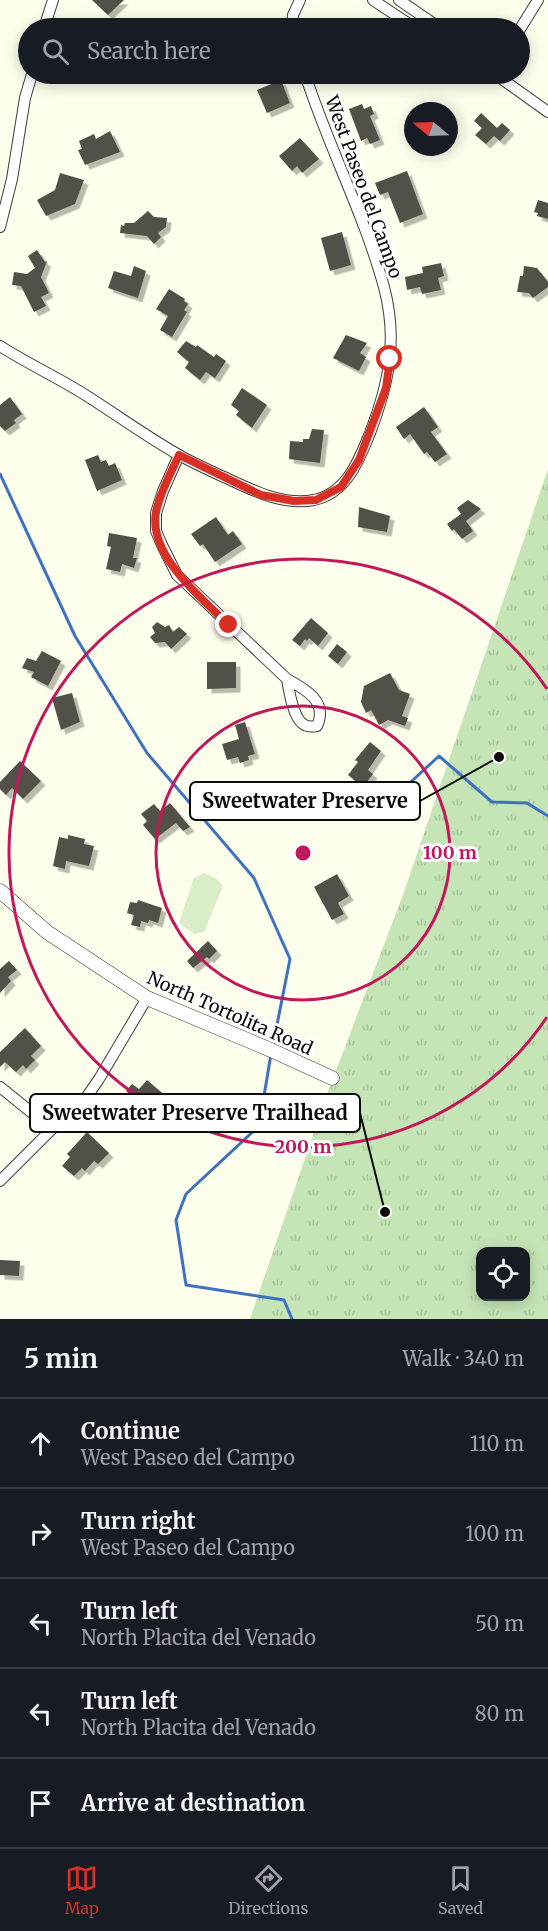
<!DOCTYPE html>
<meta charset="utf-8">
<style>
body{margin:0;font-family:Merriweather,serif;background:#20242c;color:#f1f3f6}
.controls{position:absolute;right:18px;bottom:18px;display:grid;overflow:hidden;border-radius:12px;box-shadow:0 3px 15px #0003}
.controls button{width:54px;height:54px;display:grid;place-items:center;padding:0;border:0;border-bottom:2px solid #363941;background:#171b24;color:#f1f3f6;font:30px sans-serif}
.compass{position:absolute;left:404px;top:102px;width:54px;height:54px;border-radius:50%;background:#171b24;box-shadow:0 3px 15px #0003;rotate:289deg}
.stop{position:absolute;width:18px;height:18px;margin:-14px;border:4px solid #d93025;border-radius:50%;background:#fff}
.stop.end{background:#d93025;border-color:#fff;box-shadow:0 2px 6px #0008}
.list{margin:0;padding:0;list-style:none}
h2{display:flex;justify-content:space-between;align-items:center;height:78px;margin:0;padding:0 24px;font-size:26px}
h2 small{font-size:20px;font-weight:400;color:#9ea1a6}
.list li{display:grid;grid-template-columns:39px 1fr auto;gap:18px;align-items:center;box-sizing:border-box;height:90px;padding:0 24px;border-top:2px solid #363941}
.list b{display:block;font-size:22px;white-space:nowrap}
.list p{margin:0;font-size:20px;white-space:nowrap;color:#9ea1a6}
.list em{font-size:20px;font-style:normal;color:#9ea1a6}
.icon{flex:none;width:33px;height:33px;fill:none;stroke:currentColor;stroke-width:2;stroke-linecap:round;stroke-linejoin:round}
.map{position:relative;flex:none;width:548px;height:1319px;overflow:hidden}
.search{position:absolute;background:#171b24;box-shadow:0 3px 15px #0003;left:18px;right:18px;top:18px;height:66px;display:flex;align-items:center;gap:15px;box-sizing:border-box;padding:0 21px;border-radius:33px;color:#9ea1a6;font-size:22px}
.sheet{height:528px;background:#171b24}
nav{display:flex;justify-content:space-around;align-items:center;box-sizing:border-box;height:84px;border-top:2px solid #363941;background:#171b24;font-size:16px;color:#9ea1a6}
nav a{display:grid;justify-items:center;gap:3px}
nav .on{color:#d93025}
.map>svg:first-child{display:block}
</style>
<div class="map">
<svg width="548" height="1319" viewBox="0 0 548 1319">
<defs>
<pattern id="grass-tufts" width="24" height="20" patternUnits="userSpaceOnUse" patternTransform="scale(1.5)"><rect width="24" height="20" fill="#c5e5b7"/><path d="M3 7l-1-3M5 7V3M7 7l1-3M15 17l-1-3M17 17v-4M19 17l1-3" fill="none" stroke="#a8c39c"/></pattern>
<filter id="shadow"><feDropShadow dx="4.5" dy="4.5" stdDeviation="0" flood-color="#0004"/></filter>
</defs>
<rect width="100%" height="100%" fill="#fdfeeb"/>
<path fill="url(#grass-tufts)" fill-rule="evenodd" d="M548,469V1319H250L327,1094L403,895ZM480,1252H526V1296H480Z"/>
<path fill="#d8edc8" d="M204,873L217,879L223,886L204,932L194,934L179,923L194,878Z"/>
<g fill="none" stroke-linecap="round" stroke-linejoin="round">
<g stroke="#3f71c3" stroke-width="3">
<path d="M0,474L75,636L147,753L254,878L290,959L273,1045"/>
<path d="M192,805L248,789L331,804L401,791L439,756L492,802L527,803L548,816"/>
<path d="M271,1054L259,1126L186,1194L176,1220L186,1285L284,1300L292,1319"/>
</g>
</g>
<g fill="#534f48" filter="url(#shadow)">
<path d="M92,0H124L108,15Z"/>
<path d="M281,80L290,103L267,113L257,90Z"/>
<path d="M362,104L364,109L371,106L374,114L370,116L380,140L370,144L367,138L361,141L349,109Z"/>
<path d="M481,113L497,128L502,123L510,130L500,141L494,136L486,144L475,135L482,128L474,121Z"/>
<path d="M110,131L120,152L85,165L78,150L82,149L79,141L94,134L96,139Z"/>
<path d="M300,138L319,159L302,173L297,166L292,171L279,156Z"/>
<path d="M407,171L423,214L400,223L388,192L380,195L375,183Z"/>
<path d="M60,173L84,180L75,204L46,216L37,200L55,190Z"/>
<path d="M538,200L548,203V219L537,216L538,213L534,212Z"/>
<path d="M148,211L154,217L167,218L166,227L158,233L161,237L154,244L147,236L120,233L121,225L124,226L125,223H134Z"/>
<path d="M342,232L351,265L330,271L321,238Z"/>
<path d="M37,250L45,262L47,261L41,277L49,293L41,297L46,306L34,312L21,286L12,285L14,272L27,274L35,268L28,256Z"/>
<path d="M441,263L444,276L438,278L441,290L422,294L420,287L407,290L405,277L423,273L422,267Z"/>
<path d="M134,266L146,271L138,298L108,288L114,271L131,276Z"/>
<path d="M524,266L537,268L548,282V287L533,298L529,293L517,292L520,276H523Z"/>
<path d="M169,289L185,299L184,301L188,304L184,310L187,312L172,337L160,330L168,316L156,309Z"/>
<path d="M346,335L367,343L360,353L366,357L359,371L333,358Z"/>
<path d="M186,341L196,347L197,345L214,357L216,354L226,361L215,378L206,372L200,380L185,368L189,362L177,352Z"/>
<path d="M242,388L267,405L252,428L236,415L239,411L231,405Z"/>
<path d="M10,397L22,414L14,420L16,423L5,431L0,426V405Z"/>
<path d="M424,407L438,427L431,432L447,454L435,462L427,452L424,454L410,434L404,439L396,427Z"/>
<path d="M312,429L324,430L320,463L289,459L290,441L303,442V439H309Z"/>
<path d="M98,455L101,462L106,460L109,466L115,463L122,480L97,491L85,460Z"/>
<path d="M468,500L481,509L466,521L473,531L462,539L454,529L452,531L447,524L461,514L457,508Z"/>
<path d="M359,507L390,516L387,532L358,527Z"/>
<path d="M216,517L228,535L233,531L242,544L215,562L203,544L200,546L191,534Z"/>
<path d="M109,533L137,538L133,558H137L134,568L122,564L120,572L106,569L111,547L107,546Z"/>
<path d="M311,618L328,633L318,646L309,638L307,641L305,639L300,646L292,640Z"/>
<path d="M157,622L165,627L169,625L173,632L179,627L187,634L171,649L165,642L155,643L150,637L155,633L152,627Z"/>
<path d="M337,644L347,652L338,664L328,656Z"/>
<path d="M42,651L61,661L48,686L31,677L34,672L22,668L27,658L36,661Z"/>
<path d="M207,662H236V688L207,689Z"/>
<path d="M390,673L399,690L410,694L402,716L408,718L405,726L388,720L379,725L371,710L366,713L361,702L364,686Z"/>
<path d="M72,693L80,722L61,730L52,698Z"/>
<path d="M245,722L255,754L248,756L249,760L240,763L238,757L227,760L222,744L239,739L235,725Z"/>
<path d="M370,742L381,751L368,770L373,774L363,787L348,775L358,762L355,760Z"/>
<path d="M20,761L41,781L23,799L12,788L6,795L0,789V782Z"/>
<path d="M170,803L190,827L183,831L176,823L155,839L143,825L147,821L141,814L154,804L160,811Z"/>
<path d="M68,835L85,839L84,844L94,846L89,866L66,861L65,869L53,866L59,837L68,839Z"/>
<path d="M337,874L349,896L338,903L344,914L332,920L314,887Z"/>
<path d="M138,900L162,908L158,923L149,920L148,923L141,921L140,927L131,925L134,915L127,913L130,902L137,903Z"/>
<path d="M208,941L217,951L209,959L207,957L193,968L187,961Z"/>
<path d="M9,961L17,970L8,977L11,981L0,993V969Z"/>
<path d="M25,1028L41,1046L31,1056L35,1060L26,1069L23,1065L16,1072L5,1062L0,1067V1052Z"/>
<path d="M147,1080L167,1097L153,1114L126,1091L132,1084L139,1089Z"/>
<path d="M87,1132L109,1153L98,1164L94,1161L85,1171L82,1168L74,1176L62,1166L70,1157L67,1154Z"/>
<path d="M0,1260L20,1261L19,1276L0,1275Z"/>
</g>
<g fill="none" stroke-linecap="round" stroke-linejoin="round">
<g stroke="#3e3e3e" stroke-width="12">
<g id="minor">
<path d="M373,0L415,28"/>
<path d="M399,0L440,28"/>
<path d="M44,28L53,0"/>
<path d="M292,28L293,15L300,0"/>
<path d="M520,29L538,0"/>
<path d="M495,74L548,112"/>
<path d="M0,227L12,179L25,98L32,74"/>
<path d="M0,346C28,364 59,378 87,396C117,415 147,437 179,455C193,463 209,470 224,477C252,490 282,506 314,500C347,493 359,460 370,433C389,383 398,340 384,287C364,214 328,146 305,74"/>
<path d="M179,455L163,491L156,513V531L162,545L177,575L287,679C307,690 328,702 317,726C312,727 307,727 303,724C293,717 289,691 287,679"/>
<path d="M0,1087L52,1129"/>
<path d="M0,1181L52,1129L79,1108L99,1079L147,998"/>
</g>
</g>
<g stroke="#3e3e3e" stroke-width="15">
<path id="tertiary" d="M0,891L47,932L147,998L271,1050L332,1078"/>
</g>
<use href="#minor" stroke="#fff" stroke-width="10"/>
<use href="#tertiary" stroke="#fff" stroke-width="14"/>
</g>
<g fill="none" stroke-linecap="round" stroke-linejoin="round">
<path stroke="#d93025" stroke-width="8" d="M229,625C201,598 148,555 156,512C160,492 171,473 179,455L261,495L294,501L316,500L341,487L359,460L386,388L390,359"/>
</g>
<g fill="none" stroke="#c2185b" stroke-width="3">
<circle cx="303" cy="853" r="147"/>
<path d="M547 1017A294 294 0 1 1 547 689"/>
</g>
<g text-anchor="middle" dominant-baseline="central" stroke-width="6" stroke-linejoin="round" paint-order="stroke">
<g font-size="18" fill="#0b0b0b" stroke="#fff">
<text transform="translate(364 187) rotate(70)">West Paseo del Campo</text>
<text transform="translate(230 1013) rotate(24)">North Tortolita Road</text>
</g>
</g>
<circle cx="303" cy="853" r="9" fill="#c2185b" stroke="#fff" stroke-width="3"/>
<g font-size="18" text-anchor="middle" font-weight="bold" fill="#c2185b" stroke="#fff" stroke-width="6" stroke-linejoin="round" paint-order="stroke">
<text x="450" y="859">100 m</text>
<text x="303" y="1153">200 m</text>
</g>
<path fill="none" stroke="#0b0b0b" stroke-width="2" d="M499 757L420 801M385 1212L360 1113"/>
<g fill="#0b0b0b" stroke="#fff" stroke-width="2">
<circle cx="499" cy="757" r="6"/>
<circle cx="385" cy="1212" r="6"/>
</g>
<g fill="#fff" stroke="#0b0b0b" stroke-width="2">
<rect x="190" y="782" width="230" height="38" rx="6"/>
<rect x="30" y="1094" width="330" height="38" rx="6"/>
</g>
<g font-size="20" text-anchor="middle" font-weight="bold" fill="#0b0b0b">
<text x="305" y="808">Sweetwater Preserve</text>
<text x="195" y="1120">Sweetwater Preserve Trailhead</text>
</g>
</svg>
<div class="controls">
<button><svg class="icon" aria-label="locate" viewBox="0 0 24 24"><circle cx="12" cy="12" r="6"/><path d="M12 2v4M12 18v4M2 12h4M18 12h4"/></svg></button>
</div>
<svg class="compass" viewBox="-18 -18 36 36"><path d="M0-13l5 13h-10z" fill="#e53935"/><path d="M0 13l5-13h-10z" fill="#9ea1a6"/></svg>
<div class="stop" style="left:390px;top:359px"></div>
<div class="stop end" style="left:229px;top:625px"></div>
<div class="search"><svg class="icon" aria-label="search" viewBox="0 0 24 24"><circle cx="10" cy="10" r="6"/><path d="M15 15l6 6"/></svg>Search here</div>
</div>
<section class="sheet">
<h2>5 min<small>Walk · 340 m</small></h2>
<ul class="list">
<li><svg class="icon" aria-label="ahead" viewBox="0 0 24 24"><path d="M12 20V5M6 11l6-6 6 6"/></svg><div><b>Continue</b><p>West Paseo del Campo</p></div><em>110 m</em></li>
<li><svg class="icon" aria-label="right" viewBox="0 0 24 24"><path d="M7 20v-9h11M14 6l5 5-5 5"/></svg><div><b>Turn right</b><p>West Paseo del Campo</p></div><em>100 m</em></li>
<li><svg class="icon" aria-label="left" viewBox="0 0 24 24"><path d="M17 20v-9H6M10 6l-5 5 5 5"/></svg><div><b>Turn left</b><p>North Placita del Venado</p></div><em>50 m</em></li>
<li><svg class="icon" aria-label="left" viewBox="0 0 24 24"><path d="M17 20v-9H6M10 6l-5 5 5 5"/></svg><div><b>Turn left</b><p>North Placita del Venado</p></div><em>80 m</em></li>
<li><svg class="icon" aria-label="arrive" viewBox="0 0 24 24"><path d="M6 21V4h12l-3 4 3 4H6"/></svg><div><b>Arrive at destination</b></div></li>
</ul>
</section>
<nav>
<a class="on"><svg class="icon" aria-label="map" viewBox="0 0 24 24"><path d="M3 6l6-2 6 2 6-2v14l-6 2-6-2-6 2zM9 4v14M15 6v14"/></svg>Map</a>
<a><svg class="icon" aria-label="directions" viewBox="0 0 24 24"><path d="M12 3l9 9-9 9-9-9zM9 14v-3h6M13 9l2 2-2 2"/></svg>Directions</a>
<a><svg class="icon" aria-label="saved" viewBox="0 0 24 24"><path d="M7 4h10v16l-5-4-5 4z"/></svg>Saved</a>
</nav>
